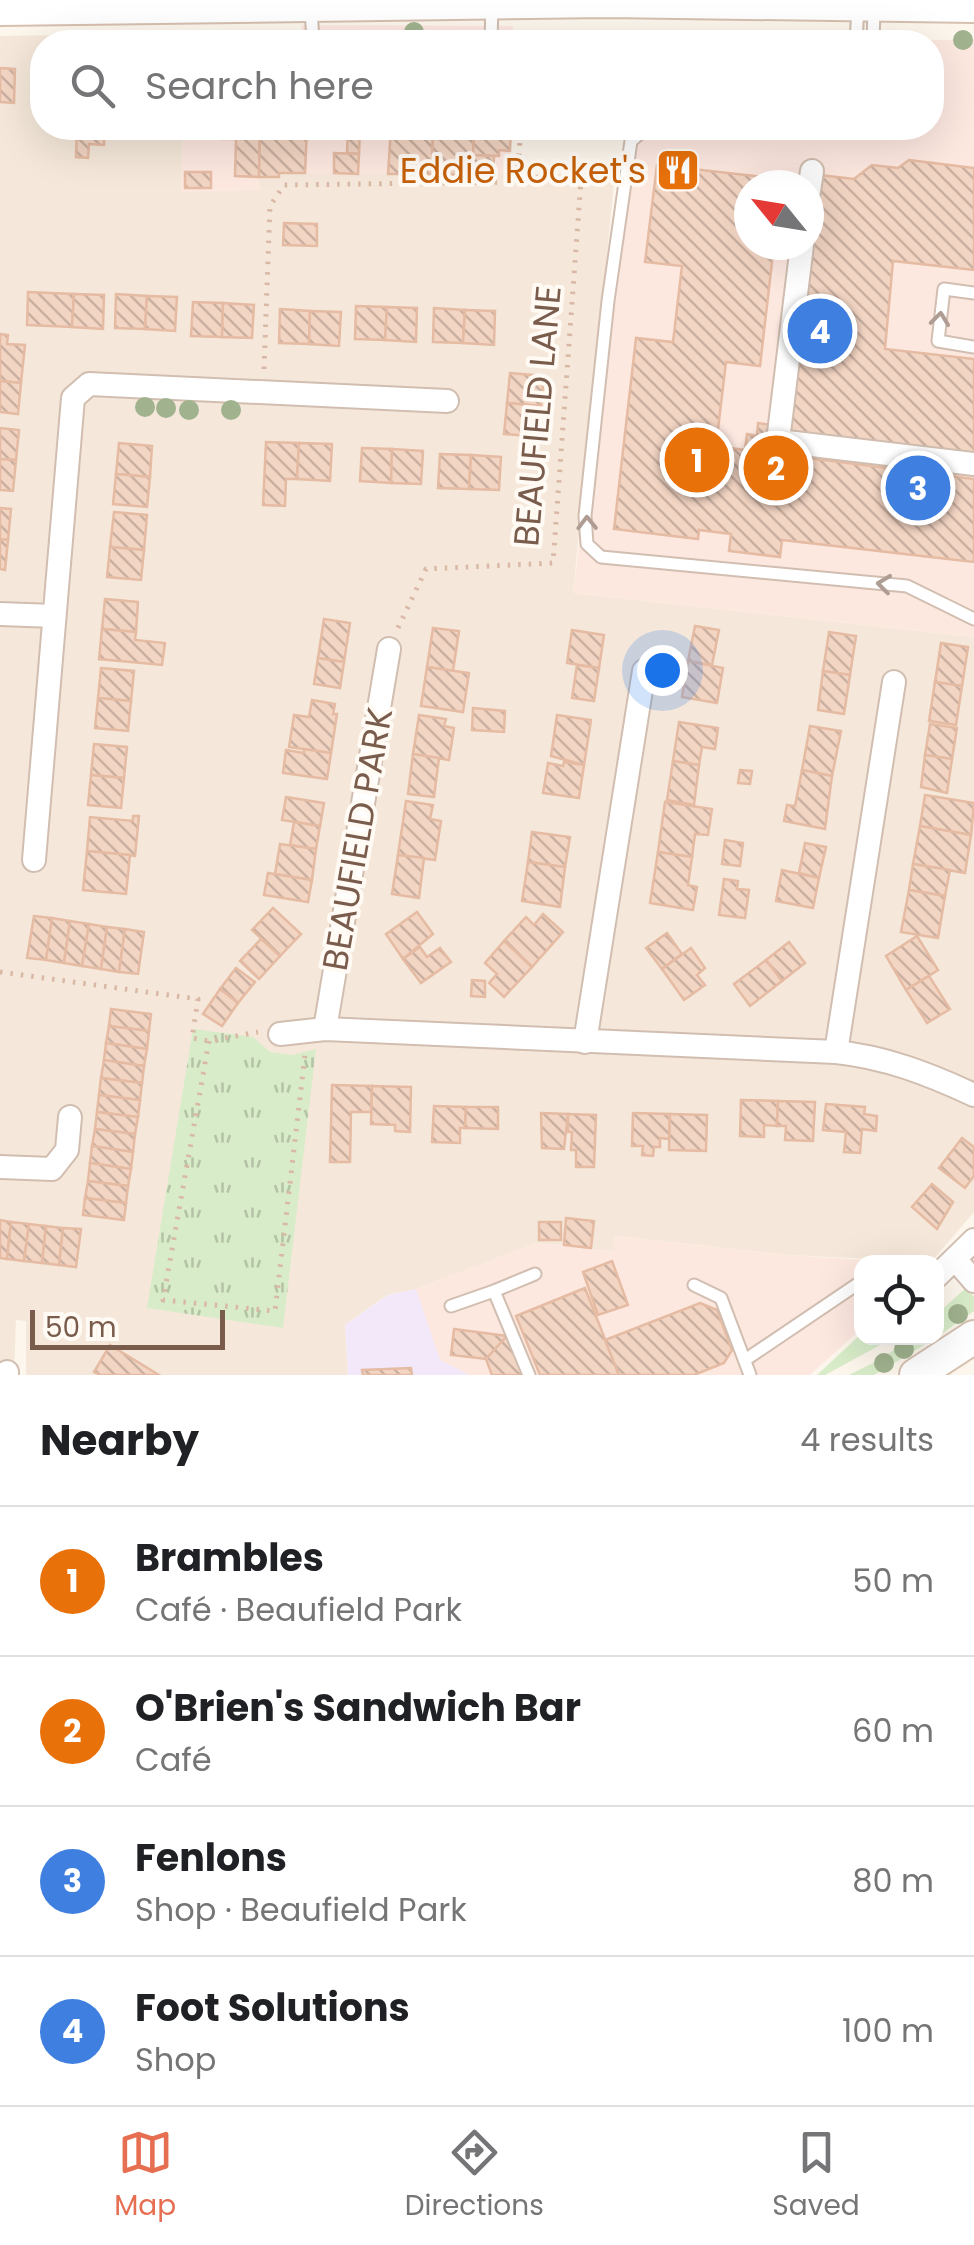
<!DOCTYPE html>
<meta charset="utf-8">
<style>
body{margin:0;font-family:Poppins,sans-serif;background:#f2f2f2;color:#202124}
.controls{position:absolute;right:30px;bottom:30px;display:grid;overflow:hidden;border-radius:20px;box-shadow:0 10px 40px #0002}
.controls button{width:90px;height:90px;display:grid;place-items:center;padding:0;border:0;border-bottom:2px solid #e0e0e0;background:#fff;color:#202124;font:50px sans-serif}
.compass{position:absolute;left:734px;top:170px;width:90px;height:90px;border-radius:50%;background:#fff;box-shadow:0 10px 40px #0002;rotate:300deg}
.scale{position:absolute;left:30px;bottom:25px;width:195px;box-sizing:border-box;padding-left:10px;border:5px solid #7a5c4d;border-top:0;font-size:28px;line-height:35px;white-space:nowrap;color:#7a5c4d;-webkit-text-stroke:8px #fffaf3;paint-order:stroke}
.you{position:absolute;left:662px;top:670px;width:35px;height:35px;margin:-25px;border:8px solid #fff;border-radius:50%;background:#1a73e8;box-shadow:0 0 0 15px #1a73e833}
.badge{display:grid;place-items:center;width:65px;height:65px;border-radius:50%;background:#e76f51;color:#fff;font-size:32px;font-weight:700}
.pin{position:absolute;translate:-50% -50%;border:5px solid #fff;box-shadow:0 2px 10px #0006}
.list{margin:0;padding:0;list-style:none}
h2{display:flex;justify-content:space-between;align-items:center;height:130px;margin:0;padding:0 40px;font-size:42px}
h2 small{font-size:32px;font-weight:400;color:#757577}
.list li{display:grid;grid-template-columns:65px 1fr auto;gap:30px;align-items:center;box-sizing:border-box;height:150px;padding:0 40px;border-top:2px solid #e0e0e0}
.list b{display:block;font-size:38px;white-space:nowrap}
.list p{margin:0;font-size:32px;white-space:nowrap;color:#757577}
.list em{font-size:32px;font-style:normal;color:#757577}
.icon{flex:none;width:55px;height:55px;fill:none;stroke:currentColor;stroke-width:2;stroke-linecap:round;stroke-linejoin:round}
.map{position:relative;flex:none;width:974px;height:1375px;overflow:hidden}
.search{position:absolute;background:#fff;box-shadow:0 10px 40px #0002;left:30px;right:30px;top:30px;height:110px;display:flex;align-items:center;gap:25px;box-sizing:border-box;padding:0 35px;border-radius:40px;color:#757577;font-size:38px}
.sheet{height:730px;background:#fff}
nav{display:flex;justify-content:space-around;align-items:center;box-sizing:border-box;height:140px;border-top:2px solid #e0e0e0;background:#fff;font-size:28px;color:#757577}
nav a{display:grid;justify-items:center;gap:5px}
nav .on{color:#e76f51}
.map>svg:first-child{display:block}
</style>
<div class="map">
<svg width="974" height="1375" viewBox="0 0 974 1375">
<defs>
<pattern id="park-tufts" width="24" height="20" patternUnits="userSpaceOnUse" patternTransform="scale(2.5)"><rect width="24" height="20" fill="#d8ecc9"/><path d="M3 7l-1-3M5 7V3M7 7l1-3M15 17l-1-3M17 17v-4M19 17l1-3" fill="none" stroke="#b4c2a5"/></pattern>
<pattern id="building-back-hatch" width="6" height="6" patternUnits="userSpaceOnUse" patternTransform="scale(2.5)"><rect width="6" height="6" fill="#f3d5c3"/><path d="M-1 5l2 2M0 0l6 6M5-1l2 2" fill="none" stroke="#cab0a1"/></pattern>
</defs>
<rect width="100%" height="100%" fill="#fdf6ec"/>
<path fill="#f5e8da" d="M186,33V42H42V128H183L182,191L260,189L259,177L279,173L615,174L573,593L974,637V1212L931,1262L788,1255L615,1236L613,1251L537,1243L416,1289L387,1295L345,1325L348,1375H26V1321L16,1320L14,1375H0V36Z"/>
<g fill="#fde8e0" fill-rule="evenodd">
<path d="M302,25L513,26V42H186V33L301,32Z"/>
<path d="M659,39L974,40V637L573,593L626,174L638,128H932V42H658ZM749,185H809V245H749Z"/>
<path d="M183,128H511L510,174L279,173L278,177H260V190L181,192Z"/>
<path d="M615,1236L788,1255L895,1262H862L861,1329L810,1375H470L440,1361L416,1289L537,1243L612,1251Z"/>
</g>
<path fill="#f3e8fa" d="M416,1289L440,1360L470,1375H348L345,1325L388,1295Z"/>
<g fill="#d8ecc9">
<path d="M966,1288L974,1297V1311L937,1337V1314Z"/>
<path d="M861,1334L862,1338H893L825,1375H817Z"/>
<path d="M909,1338H936L874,1375H849L883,1358Z"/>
</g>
<path fill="url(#park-tufts)" d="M193,1029L253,1037L270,1052L292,1055L316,1049L283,1328L147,1308Z"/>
<g fill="url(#building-back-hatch)" stroke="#e6bba3" stroke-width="2.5">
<path d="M0,68L15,69L14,103L0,102Z"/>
<path d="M77,128H105L104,145L89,144L88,158L76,157Z"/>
<path d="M222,128H260L259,177L235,176L236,139H222Z"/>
<path d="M260,128H307L305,173H279V177H259Z"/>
<path d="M348,128H360L359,154L347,153Z"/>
<path d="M391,128H433L432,174H388Z"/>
<path d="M433,128H474L473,175L432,174Z"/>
<path d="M474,128H511L510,151L499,150V156L473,155Z"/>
<path d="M334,153L359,154L358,174L334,173Z"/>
<path d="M473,155L494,156L493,175H473Z"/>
<path d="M909,160L974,168V270L893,261L885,349L974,359V453L787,431L819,175L854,179L872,165L898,168Z"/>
<path d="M657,165L782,179L781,185H749V245H774L760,366L726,362L716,446L745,450L747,434L757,436L758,423L771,425L768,453L974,479V562L782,540L780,557L729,551L731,534L699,530L698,539L614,529L636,338L673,342L682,266L645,262Z"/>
<rect x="185" y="172" width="26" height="16"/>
<path d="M284,223L317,224V246L283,245Z"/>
<path d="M28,292L74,294L72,327L27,325Z"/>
<path d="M74,294L104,295L103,329L72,327Z"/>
<path d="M116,294L147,296L145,329L115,328Z"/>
<path d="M147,296L177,297L175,331L145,329Z"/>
<path d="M193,302L223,303L222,337L191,336Z"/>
<path d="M223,303L254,305L252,338L222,337Z"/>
<path d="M356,306L387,307L385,340L355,339Z"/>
<path d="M387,307L417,308L416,342L385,340Z"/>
<path d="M434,308L465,310L463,343L433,342Z"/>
<path d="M280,309L310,311L309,344L279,343Z"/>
<path d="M465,310L495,311L494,345L463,343Z"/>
<path d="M310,311L341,312L339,346L309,344Z"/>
<path d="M0,334L8,335L7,344L25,345L21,383L0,381Z"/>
<path d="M510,373L544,376L541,406L507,403Z"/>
<path d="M0,381L21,383L18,414L0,412Z"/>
<path d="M507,403L541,406L538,437L504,434Z"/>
<path d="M0,428L19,430L16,460L0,459Z"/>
<path d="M266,442L299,443L297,479H286L285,506L263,505Z"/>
<path d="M119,443L152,446L150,477L116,474Z"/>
<path d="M299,443L332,444L330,481L297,479Z"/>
<path d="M362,448L392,449L391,483L360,481Z"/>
<path d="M392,449L423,451L421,484L391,483Z"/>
<path d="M440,454L471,455L469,489L438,488Z"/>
<path d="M471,455L501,457L499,490L469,489Z"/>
<path d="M0,459L16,460L13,491L0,490Z"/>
<path d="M116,474L150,477L147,507L113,504Z"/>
<path d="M0,508L11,509L8,540L0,539Z"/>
<path d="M114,512L147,515L144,550L110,547Z"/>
<path d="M0,539L8,540L5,570L0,569Z"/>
<path d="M110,547L144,550L141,580L107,577Z"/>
<path d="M105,599L138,602L136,632L102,629Z"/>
<path d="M324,619L350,623L344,662L318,658Z"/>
<path d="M695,626L719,630L712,665L688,661Z"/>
<path d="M433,628L459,631L453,671L427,667Z"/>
<path d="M102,629L136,632L135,640L165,643L162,665L99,659Z"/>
<path d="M572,630L604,635L599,668L567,663Z"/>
<path d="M829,632L856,636L850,675L823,671Z"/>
<path d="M941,643L968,647L962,686L935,682Z"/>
<path d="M318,658L344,662L340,688L314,684Z"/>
<path d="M688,661L723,668L717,703L682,697Z"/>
<path d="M577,665L599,668L594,701L572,698Z"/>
<path d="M427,667L469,673L463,712L421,706Z"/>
<path d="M101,668L134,671L131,701L98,698Z"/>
<path d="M823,671L850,675L844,714L818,710Z"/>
<path d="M935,682L962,686L956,725L929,721Z"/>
<path d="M98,698L131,701L128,731L95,728Z"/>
<path d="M312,700L335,704L333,714H337L331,753L289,747L294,715L309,717Z"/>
<path d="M473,708L505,711L504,732L472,730Z"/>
<path d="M419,715L446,719L444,726L454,728L449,760L413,754Z"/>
<path d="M557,715L591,720L584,765L551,756Z"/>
<path d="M679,722L718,728L715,749L702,747L699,765L673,761Z"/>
<path d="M930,724L957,728L952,759L925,755Z"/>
<path d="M810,726L841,731L832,776L802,770Z"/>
<path d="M94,744L127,747L124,778L91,775Z"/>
<path d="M304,749L331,753L327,779L283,773L286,750L304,753Z"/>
<path d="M413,754L439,758L434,797L408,794Z"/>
<path d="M925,755L952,759L947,793L921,787Z"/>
<path d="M673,761L699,765L694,805L667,800Z"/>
<path d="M564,762L584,765L579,798L543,793L548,763L563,766Z"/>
<path d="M740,770L752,771L750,784L738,783Z"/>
<path d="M802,770L832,776L825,829L784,821L787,805L795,806Z"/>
<path d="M91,775L124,778L121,808L88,805Z"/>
<path d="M925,795L974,803L971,835L920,826Z"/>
<path d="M286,797L324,803L320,826L282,820Z"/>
<path d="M406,801L433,805L430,819L441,821L435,860L398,855Z"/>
<path d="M665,802L712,809L708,835L695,834L692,857L658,852Z"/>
<path d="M133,816H139L135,856L87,851L90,817L133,821Z"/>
<path d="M294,822L320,826L316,849L290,845Z"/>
<path d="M920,826L971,835L965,873L913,864Z"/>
<path d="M532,832L570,837L565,867L528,862Z"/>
<path d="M725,840L743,843L740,866L722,864Z"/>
<path d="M805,843L826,847L819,878L799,873Z"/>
<path d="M280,844L316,849L312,880L275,874Z"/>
<path d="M87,851L130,855L126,894L83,890Z"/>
<path d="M658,852L692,857L688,885L697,887L693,910L650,903Z"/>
<path d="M398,855L424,858L419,898L392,894Z"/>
<path d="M528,862L565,867L560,907L522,901Z"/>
<path d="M913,864L950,870L945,896L909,890Z"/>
<path d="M782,870L819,878L813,908L776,901Z"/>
<path d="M268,873L312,880L308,902L264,895Z"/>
<path d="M724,879L738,881L737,889L749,890L745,918L719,915Z"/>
<path d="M909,890L945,896L938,938L901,932Z"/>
<path d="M273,908L301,934L280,956L252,930Z"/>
<path d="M417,912L433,934L403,959L386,934Z"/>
<path d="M543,914L563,932L532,967L504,941L526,917L534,925Z"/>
<path d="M34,916L52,918L46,960L27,958Z"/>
<path d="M52,918L70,921L64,963L46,960Z"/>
<path d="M70,921L89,924L82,966L64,963Z"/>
<path d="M89,924L107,927L101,969L82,966Z"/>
<path d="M107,927L125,929L119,972L101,969Z"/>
<path d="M125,929L144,932L138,974L119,972Z"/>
<path d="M667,933L682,954L662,969L646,948Z"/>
<path d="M917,936L938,970L906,990L886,956Z"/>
<path d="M261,939L280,956L259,979L240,961Z"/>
<path d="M504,941L532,967L504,997L489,983L497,974L485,963Z"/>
<path d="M789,942L805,963L782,981L766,960Z"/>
<path d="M420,947L427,957L440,948L451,962L421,983L403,959Z"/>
<path d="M691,948L705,968L697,975L705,985L684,1000L662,969Z"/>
<path d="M766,960L782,981L750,1006L734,984Z"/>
<path d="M236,968L255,982L238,1003L220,989Z"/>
<path d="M929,976L950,1009L927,1023L906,990Z"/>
<path d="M472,980L485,981V997L471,996Z"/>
<path d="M220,989L238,1003L222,1026L203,1014Z"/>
<path d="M111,1009L151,1014L149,1031L109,1026Z"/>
<path d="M109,1026L149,1031L147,1049L106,1043Z"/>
<path d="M106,1043L147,1049L144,1066L104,1060Z"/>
<path d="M104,1060L144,1066L142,1083L101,1078Z"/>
<path d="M101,1078L142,1083L140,1100L99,1095Z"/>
<path d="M332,1085L372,1086L371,1112H351L350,1162H330Z"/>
<path d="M372,1086L411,1087L410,1132L395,1131V1125L371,1124Z"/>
<path d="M99,1095L140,1100L138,1117L97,1112Z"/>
<path d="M741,1100L778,1101L777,1126L764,1125V1137L740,1136Z"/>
<path d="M778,1101L815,1102L813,1141L785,1140L786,1126H777Z"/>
<path d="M826,1104L865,1107L864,1114L877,1116L876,1131L862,1129L860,1153L844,1152L846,1132L823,1130Z"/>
<path d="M434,1106L466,1107L465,1128H460V1143L432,1142Z"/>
<path d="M466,1107H498V1129L465,1128Z"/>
<path d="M97,1112L138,1117L135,1134L95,1129Z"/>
<path d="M541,1113L568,1114L564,1149L542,1148Z"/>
<path d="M633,1113L670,1114L669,1139L660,1138V1147H654L653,1156L642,1155L643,1146H632Z"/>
<path d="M568,1114L596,1115L594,1167H576V1150H571L572,1132H568Z"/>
<path d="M670,1114L707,1115L706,1151L669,1150Z"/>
<path d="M95,1129L135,1134L133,1152L92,1146Z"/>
<path d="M962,1138L974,1147V1176L965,1188L939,1168Z"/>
<path d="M92,1146L133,1152L131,1169L90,1163Z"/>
<path d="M90,1163L131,1169L128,1186L88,1181Z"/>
<path d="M88,1181L128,1186L126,1203L85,1198Z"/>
<path d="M932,1184L953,1202L937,1229L912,1207Z"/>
<path d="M85,1198L126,1203L124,1220L83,1215Z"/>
<path d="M566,1218L594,1221L591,1248L564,1245Z"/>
<path d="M0,1220L11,1222L7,1259L0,1258Z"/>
<path d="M11,1222L29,1224L24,1261L7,1259Z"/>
<rect x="539" y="1222" width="22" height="18"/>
<path d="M29,1224L46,1226L42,1263L24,1261Z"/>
<path d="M46,1226L63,1228L59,1265L42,1263Z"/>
<path d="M63,1228L81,1229L76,1267L59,1265Z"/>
<path d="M612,1261L628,1305L598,1315L583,1272Z"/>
<path d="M585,1288L619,1375H540L516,1316Z"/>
<path d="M700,1303L717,1310L732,1350L724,1363L694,1375H619L605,1340Z"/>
<path d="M454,1329L507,1336L486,1359L451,1355Z"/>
<path d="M507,1336L523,1375H492L486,1359Z"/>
<path d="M110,1345L159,1375H100L94,1372Z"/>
<path d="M411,1368L412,1375H363L362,1370Z"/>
</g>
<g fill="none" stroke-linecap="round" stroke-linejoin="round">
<g stroke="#d1beb0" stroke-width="15">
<g id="lane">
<path d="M311,7L313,42"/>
<path d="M491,42L492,4"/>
<path d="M856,42L858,7"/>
<path d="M873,42L874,9"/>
<path d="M646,128L631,141L608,301L585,516L587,544L601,557L907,586L974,619"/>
<path d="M974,293L944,289L938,341L974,347"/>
<path d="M694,1285L721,1298L750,1375"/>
<path d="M451,1306L494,1291"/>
<path d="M745,1360L862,1281"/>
<path d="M529,1375L494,1291L535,1274"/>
</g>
</g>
<g stroke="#d1beb0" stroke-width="26">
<g id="street">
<path d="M809,191L812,171"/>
<path d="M802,245L778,441L974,464"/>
<path d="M0,614L54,616"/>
<path d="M34,860L73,398L89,384L447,401"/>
<path d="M325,1029L389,649"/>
<path d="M280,1034L325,1029L836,1052C885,1057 929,1074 974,1095"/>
<path d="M585,1042L644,671"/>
<path d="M836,1052L894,682"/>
<path d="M0,1167L52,1169L67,1150L70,1117"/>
<path d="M955,1259L974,1281"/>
<path d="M936,1277L974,1240"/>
<path d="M7,1372V1375"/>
</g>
</g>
<g stroke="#d6c0b0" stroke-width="36">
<g id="secondary">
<path d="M0,9L608,1L974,6"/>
<path d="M916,1375L974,1337"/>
</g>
</g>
<g stroke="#d9b8a5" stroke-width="5" stroke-dasharray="2.5 8" stroke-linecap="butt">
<path d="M517,177L521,128"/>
<path d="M264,369L270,206L284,185L507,182L517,177L581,180L553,563L426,569L398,628"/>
<path d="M0,972L198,999L192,1038L209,1041L258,1032"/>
<path d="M209,1041L163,1300L275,1311L305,1055"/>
</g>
<use href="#lane" stroke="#fff" stroke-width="11"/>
<use href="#street" stroke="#fff" stroke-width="22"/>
<use href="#secondary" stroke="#fff" stroke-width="32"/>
</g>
<g fill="#a0b28e">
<circle cx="414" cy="32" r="10"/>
<circle cx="963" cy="40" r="10"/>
<circle cx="145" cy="407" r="10"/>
<circle cx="166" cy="408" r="10"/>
<circle cx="189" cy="410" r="10"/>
<circle cx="231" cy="410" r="10"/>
<circle cx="958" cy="1314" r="10"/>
<circle cx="904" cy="1349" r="10"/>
<circle cx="884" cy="1363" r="10"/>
</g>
<defs><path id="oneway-chevron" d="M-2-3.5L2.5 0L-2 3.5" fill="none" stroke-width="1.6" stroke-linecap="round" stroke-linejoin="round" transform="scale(2.5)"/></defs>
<g stroke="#af9d94">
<use href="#oneway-chevron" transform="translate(940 319) rotate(-83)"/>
<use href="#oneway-chevron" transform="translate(587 523) rotate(-91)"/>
<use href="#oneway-chevron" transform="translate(884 584) rotate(-173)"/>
</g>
<defs>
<g id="restaurant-square" transform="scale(2.25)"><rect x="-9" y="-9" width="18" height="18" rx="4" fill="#e8710a" stroke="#fffaf3"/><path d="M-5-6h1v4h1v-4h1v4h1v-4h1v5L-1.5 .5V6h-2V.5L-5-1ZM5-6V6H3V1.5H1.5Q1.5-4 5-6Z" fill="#fff"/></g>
</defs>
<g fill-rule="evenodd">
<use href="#restaurant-square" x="678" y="170"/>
</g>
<g text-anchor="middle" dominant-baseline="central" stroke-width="8" stroke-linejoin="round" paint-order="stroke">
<g font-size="35" fill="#c56008" stroke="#fffaf3" text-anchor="end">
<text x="646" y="170">Eddie Rocket's</text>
</g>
<g font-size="35" fill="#7a5c4d" stroke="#fffaf3">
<text transform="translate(537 416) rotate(-85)">BEAUFIELD LANE</text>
<text transform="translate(357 839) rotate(-80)">BEAUFIELD PARK</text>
</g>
</g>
</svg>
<div class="controls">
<button><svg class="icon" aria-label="locate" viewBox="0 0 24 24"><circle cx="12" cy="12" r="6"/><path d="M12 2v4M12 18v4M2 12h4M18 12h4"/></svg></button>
</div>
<svg class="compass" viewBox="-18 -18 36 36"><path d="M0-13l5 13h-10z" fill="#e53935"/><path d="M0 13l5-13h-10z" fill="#757577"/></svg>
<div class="scale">50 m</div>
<div class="you"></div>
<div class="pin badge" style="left:697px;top:460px;background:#e8710a">1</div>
<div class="pin badge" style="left:776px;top:468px;background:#e8710a">2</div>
<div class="pin badge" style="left:918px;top:488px;background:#3f7fe0">3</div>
<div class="pin badge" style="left:820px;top:331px;background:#3f7fe0">4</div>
<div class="search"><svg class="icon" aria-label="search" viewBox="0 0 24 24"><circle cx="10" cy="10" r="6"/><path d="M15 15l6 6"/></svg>Search here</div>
</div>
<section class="sheet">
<h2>Nearby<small>4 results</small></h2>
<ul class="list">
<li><span class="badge" style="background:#e8710a">1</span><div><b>Brambles</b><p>Café · Beaufield Park</p></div><em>50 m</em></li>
<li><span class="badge" style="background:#e8710a">2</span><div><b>O'Brien's Sandwich Bar</b><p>Café</p></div><em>60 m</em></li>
<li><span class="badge" style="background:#3f7fe0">3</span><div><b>Fenlons</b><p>Shop · Beaufield Park</p></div><em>80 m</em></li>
<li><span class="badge" style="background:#3f7fe0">4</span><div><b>Foot Solutions</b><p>Shop</p></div><em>100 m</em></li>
</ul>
</section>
<nav>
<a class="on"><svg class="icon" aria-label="map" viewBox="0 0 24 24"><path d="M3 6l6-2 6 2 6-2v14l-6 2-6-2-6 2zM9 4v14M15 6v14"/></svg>Map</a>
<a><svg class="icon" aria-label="directions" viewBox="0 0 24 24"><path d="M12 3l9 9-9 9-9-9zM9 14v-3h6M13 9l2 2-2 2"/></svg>Directions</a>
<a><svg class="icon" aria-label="saved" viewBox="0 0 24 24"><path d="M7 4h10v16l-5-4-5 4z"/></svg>Saved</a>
</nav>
